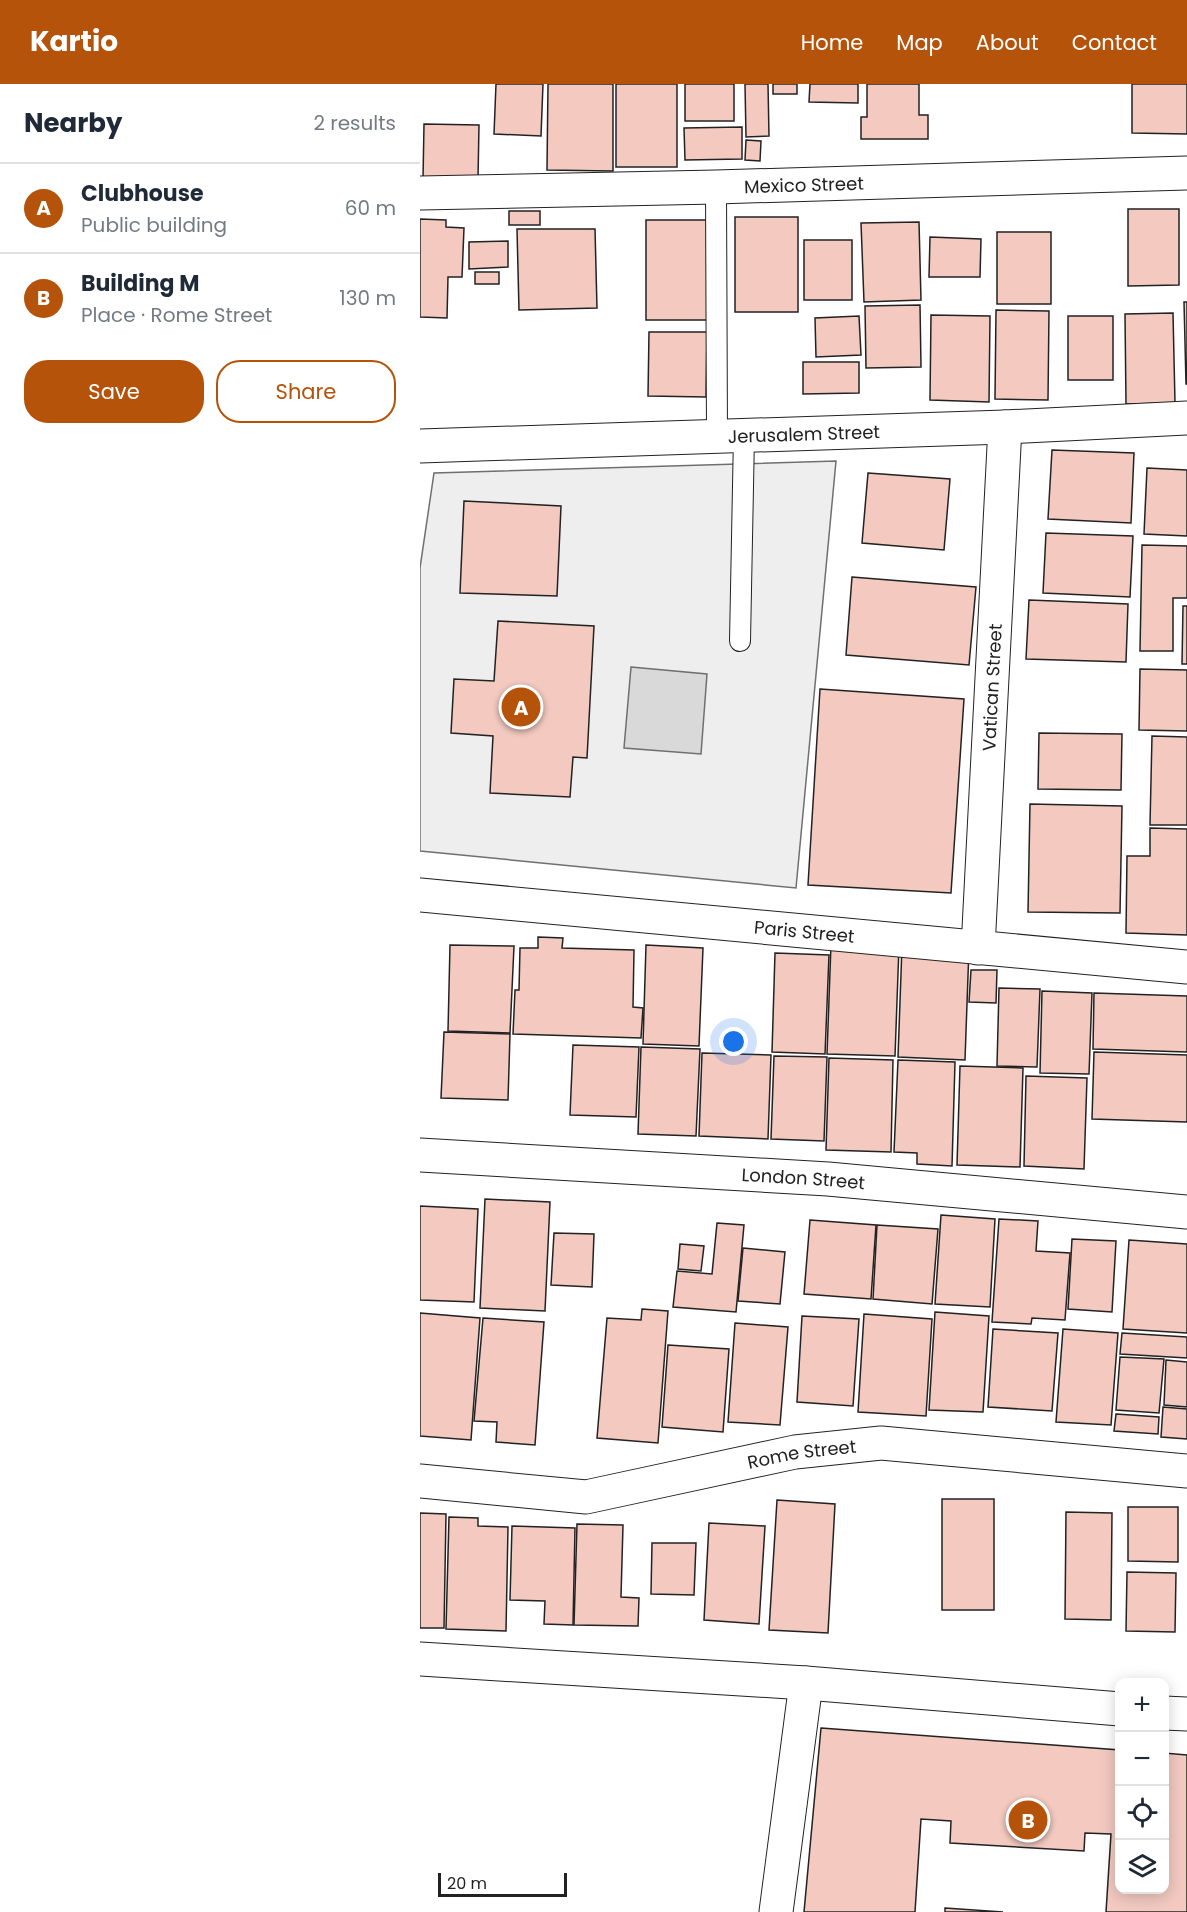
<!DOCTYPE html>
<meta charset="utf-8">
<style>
body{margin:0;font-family:Poppins,sans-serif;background:#f6f6f7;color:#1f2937}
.controls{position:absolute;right:18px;bottom:18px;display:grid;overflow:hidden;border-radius:12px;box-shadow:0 3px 15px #0003}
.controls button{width:54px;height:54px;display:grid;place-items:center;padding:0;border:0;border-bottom:2px solid #e0e1e3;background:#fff;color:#1f2937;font:30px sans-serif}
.scale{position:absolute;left:18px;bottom:15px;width:129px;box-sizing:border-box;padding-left:6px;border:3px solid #222;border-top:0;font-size:16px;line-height:21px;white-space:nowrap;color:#222;-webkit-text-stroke:4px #fff;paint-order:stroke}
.you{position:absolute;left:314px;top:958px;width:21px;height:21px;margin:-15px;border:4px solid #fff;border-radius:50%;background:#1a73e8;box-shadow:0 0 0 9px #1a73e833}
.badge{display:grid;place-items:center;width:39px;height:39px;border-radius:50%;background:#b45309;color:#fff;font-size:20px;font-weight:700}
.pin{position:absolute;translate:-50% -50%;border:3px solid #fff;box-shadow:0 2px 6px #0006}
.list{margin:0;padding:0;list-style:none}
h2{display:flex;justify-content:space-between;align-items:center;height:78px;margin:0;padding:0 24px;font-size:26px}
h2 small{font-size:20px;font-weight:400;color:#747a83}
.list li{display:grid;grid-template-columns:39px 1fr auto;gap:18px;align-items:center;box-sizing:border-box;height:90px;padding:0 24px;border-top:2px solid #e0e1e3}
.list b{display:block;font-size:22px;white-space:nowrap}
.list p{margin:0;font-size:20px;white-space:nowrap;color:#747a83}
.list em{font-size:20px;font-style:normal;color:#747a83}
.actions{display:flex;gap:12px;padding:18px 24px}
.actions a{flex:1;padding:14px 0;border:2px solid #b45309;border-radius:24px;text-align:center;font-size:21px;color:#b45309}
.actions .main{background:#b45309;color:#fff}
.icon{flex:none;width:33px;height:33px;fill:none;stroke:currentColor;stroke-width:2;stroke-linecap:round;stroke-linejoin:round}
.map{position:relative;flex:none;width:767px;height:1828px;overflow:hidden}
header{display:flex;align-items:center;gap:36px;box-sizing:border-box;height:84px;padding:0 30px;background:#b45309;color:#fff}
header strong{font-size:28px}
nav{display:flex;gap:33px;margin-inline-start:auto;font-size:21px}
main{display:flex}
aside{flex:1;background:#fff}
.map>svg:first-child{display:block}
</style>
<header>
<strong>Kartio</strong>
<nav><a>Home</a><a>Map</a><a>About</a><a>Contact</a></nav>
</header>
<main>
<aside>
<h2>Nearby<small>2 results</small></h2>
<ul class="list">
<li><span class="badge">A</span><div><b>Clubhouse</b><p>Public building</p></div><em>60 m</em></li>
<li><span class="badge">B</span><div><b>Building M</b><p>Place · Rome Street</p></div><em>130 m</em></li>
</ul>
<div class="actions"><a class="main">Save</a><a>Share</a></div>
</aside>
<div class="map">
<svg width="767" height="1828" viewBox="0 0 767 1828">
<rect width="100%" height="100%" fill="#fff"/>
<path fill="#eee" stroke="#6f6f6f" stroke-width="1.5" d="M416,377L376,804L0,767V484L14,389Z"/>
<path fill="#d9d9d9" stroke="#6f6f6f" stroke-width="1.5" d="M211,583L287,590L281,670L204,664Z"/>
<g fill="#f3c9c0" stroke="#222" stroke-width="1.5">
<path d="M76,0H123L121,52L74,50Z"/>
<path d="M128,0H193V87L127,86Z"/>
<rect x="196" y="0" width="61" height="83"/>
<rect x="265" y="0" width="49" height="37"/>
<path d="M325,0H348L349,52L326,53Z"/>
<rect x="353" y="0" width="24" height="10"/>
<path d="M390,0H438V19L389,18Z"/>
<path d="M447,0H499V31H508V55H441V33H447Z"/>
<path d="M712,0H767V50L712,49Z"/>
<path d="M4,40L59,41L58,95H3Z"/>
<path d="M322,43V75L265,76L264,44Z"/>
<path d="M326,56L341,57L340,77L325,76Z"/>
<path d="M708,125H759V201L708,202Z"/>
<rect x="89" y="127" width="31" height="14"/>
<rect x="315" y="133" width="63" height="95"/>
<path d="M0,135L26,136V143L44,144L42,193H28L27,234L0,233Z"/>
<rect x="226" y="136" width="61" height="100"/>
<path d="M499,138L501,216L444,218L441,139Z"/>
<path d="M97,145H175L177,224L99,226Z"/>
<rect x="577" y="148" width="54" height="72"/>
<path d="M510,153L561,155L560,193H509Z"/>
<rect x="384" y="156" width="48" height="60"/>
<path d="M88,157V183L49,185V158Z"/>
<rect x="55" y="188" width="24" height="12"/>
<path d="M764,218H767V300H766Z"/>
<path d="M500,221L501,283L446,284L445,222Z"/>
<path d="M576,226L629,227L628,316L575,315Z"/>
<path d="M753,229L755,319L706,320L705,230Z"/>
<path d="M511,231L570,232L569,318L510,316Z"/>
<path d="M439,232L441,271L396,273L395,234Z"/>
<rect x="648" y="232" width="45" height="64"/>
<path d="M229,248H287L286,313L228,312Z"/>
<path d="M383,278H439V309L383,310Z"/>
<path d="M632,366L714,369L711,439L628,435Z"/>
<path d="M727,384L767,386V452L724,450Z"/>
<path d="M448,389L530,395L524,466L442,459Z"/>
<path d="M44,417L141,422L137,512L40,509Z"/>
<path d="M626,449L713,452L710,513L623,509Z"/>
<path d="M722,461L767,462V514H753V567H720Z"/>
<path d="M432,493L556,503L549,581L426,571Z"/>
<path d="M609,516L708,520L706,578L606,575Z"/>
<path d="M763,522H767V580H762Z"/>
<path d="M78,537L174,542L167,674L153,673L150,713L70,709L73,652L31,649L34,595L74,597Z"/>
<path d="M720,585L767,586V647L719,646Z"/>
<path d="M400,605L544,615L531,809L388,801Z"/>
<path d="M619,649L702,650L701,706L618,705Z"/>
<path d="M732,652L767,653V741H730Z"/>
<path d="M610,720L702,722L700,829L608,828Z"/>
<path d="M730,744L767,745V851L706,849L707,772H730Z"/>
<path d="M118,853L143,854L142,864L214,866L213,923L223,924L221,954L93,950L95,906H99L100,864H118Z"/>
<path d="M411,860L479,862L475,972L407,970Z"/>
<path d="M30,861L94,862L90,949L28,947Z"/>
<path d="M226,861L283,864L279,962L223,960Z"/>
<path d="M482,862L549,864L545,976L478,973Z"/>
<path d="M355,869L409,871L405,970L352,968Z"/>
<path d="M551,886H577L576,919L549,918Z"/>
<path d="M579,904L620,905L617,983L577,982Z"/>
<path d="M622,907L672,909L669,990L620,989Z"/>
<path d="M674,909L767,912V968L673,965Z"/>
<path d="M24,948L90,950L88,1016L21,1014Z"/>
<path d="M153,961L219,963L216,1033L150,1031Z"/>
<path d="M221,963L280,965L276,1052L218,1050Z"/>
<path d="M674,968L767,971V1038L672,1035Z"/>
<path d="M282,969L351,971L348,1055L279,1052Z"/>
<path d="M354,972L407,973L404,1057L351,1055Z"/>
<path d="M409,974L473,976L471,1068L406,1066Z"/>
<path d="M478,976L535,978L532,1082L497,1080V1069L474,1068Z"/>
<path d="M540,982L603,984L600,1083L537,1081Z"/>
<path d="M606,992L667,994L664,1085L604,1082Z"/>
<path d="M65,1115L130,1118L125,1227L60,1224Z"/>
<path d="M0,1122L58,1125L54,1218L0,1216Z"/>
<path d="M521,1131L575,1135L570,1223L515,1220Z"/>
<path d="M579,1135L618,1137L616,1167L650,1169L645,1236L612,1234L611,1240L572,1238Z"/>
<path d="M390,1136L456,1141L451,1215L384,1210Z"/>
<path d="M297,1139L324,1141L316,1228L253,1223L257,1187L292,1190Z"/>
<path d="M457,1141L518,1145L512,1220L453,1215Z"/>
<path d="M134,1149L174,1150L172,1203L131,1201Z"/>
<path d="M652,1155L696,1157L692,1228L648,1225Z"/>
<path d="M709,1156L767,1160V1249L703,1245Z"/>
<path d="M260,1160L284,1162L281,1187L258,1185Z"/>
<path d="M323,1164L365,1168L360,1220L318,1217Z"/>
<path d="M222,1225L248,1227L238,1359L177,1354L187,1234L221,1236Z"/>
<path d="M515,1228L569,1232L563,1328L509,1326Z"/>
<path d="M0,1229L60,1234L51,1356L0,1352Z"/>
<path d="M444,1230L512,1235L506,1332L438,1328Z"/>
<path d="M382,1232L439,1235L433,1322L377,1318Z"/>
<path d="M63,1234L124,1238L115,1361L76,1358L77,1338L54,1337Z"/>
<path d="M315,1239L368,1243L360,1341L308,1338Z"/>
<path d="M573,1245L638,1249L632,1327L568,1323Z"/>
<path d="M643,1245L698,1249L691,1341L636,1338Z"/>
<path d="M702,1249L767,1253V1274L700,1270Z"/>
<path d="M248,1261L309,1265L303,1348L242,1343Z"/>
<path d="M700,1273L744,1275L739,1329L696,1326Z"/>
<path d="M746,1276L767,1278V1323L744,1321Z"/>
<path d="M743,1323L767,1325V1355L741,1353Z"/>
<path d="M696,1330L739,1333L738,1350L694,1347Z"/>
<rect x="522" y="1415" width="52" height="111"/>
<path d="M357,1416L415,1420L408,1549L349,1546Z"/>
<path d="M708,1423H758V1478L708,1477Z"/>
<path d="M646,1428L692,1429L691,1536L645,1535Z"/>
<path d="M0,1429L26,1430L24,1544H0Z"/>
<path d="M29,1433L58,1434V1442L88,1443L86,1547L26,1545Z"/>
<path d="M289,1439L345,1442L339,1540L284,1536Z"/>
<path d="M157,1440L203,1441L201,1513L219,1514L218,1542L154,1541Z"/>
<path d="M92,1442L155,1444L153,1541L124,1540L125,1517L90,1516Z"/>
<path d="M232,1459H276L274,1511L231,1510Z"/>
<path d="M707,1488L756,1489L755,1548L706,1547Z"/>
<path d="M401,1644L700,1666V1806H744V1669L767,1671V1828H686L691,1750L665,1749L664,1767L530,1759L531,1737L501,1735L495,1828H384Z"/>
<path d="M525,1824L583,1828H525Z"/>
</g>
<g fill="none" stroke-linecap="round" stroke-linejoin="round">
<g stroke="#222" stroke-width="22">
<g id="lane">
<path d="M296,103L297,352"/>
<path d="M320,557L324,351"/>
</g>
</g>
<g stroke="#222" stroke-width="35">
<g id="street">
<path id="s1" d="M0,109L296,103L767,89"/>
<path id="s2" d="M0,362L585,343L767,334"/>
<path id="s3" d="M0,811L767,883"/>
<path id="s4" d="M558,864L585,343"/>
<path id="s5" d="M0,1071L408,1095L767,1128"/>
<path id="s6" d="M0,1397L166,1413L375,1368L461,1359L767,1387"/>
<path d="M0,1575L386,1599L700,1625"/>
<path d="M744,1629L767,1630"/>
<path d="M356,1828L386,1599"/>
</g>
</g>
<use href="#lane" stroke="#fff" stroke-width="20"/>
<use href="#street" stroke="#fff" stroke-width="33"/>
</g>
<g text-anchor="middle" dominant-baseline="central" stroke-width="4.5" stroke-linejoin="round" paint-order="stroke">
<g font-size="18" fill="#222" stroke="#fff">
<text stroke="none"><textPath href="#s1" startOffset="384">Mexico Street</textPath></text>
<text stroke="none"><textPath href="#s2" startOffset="384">Jerusalem Street</textPath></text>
<text stroke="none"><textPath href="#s4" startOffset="261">Vatican Street</textPath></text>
<text stroke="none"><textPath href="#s3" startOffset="386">Paris Street</textPath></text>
<text stroke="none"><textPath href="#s5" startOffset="384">London Street</textPath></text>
<text stroke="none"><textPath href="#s6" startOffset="387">Rome Street</textPath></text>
</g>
</g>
</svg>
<div class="controls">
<button>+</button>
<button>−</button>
<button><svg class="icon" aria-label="locate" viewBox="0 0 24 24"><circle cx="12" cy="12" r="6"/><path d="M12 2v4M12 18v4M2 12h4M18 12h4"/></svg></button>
<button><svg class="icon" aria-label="layers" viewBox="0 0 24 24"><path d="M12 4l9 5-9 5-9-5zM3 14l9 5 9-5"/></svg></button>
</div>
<div class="scale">20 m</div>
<div class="you"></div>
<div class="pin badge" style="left:101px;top:623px">A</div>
<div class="pin badge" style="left:608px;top:1736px">B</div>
</div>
</main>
